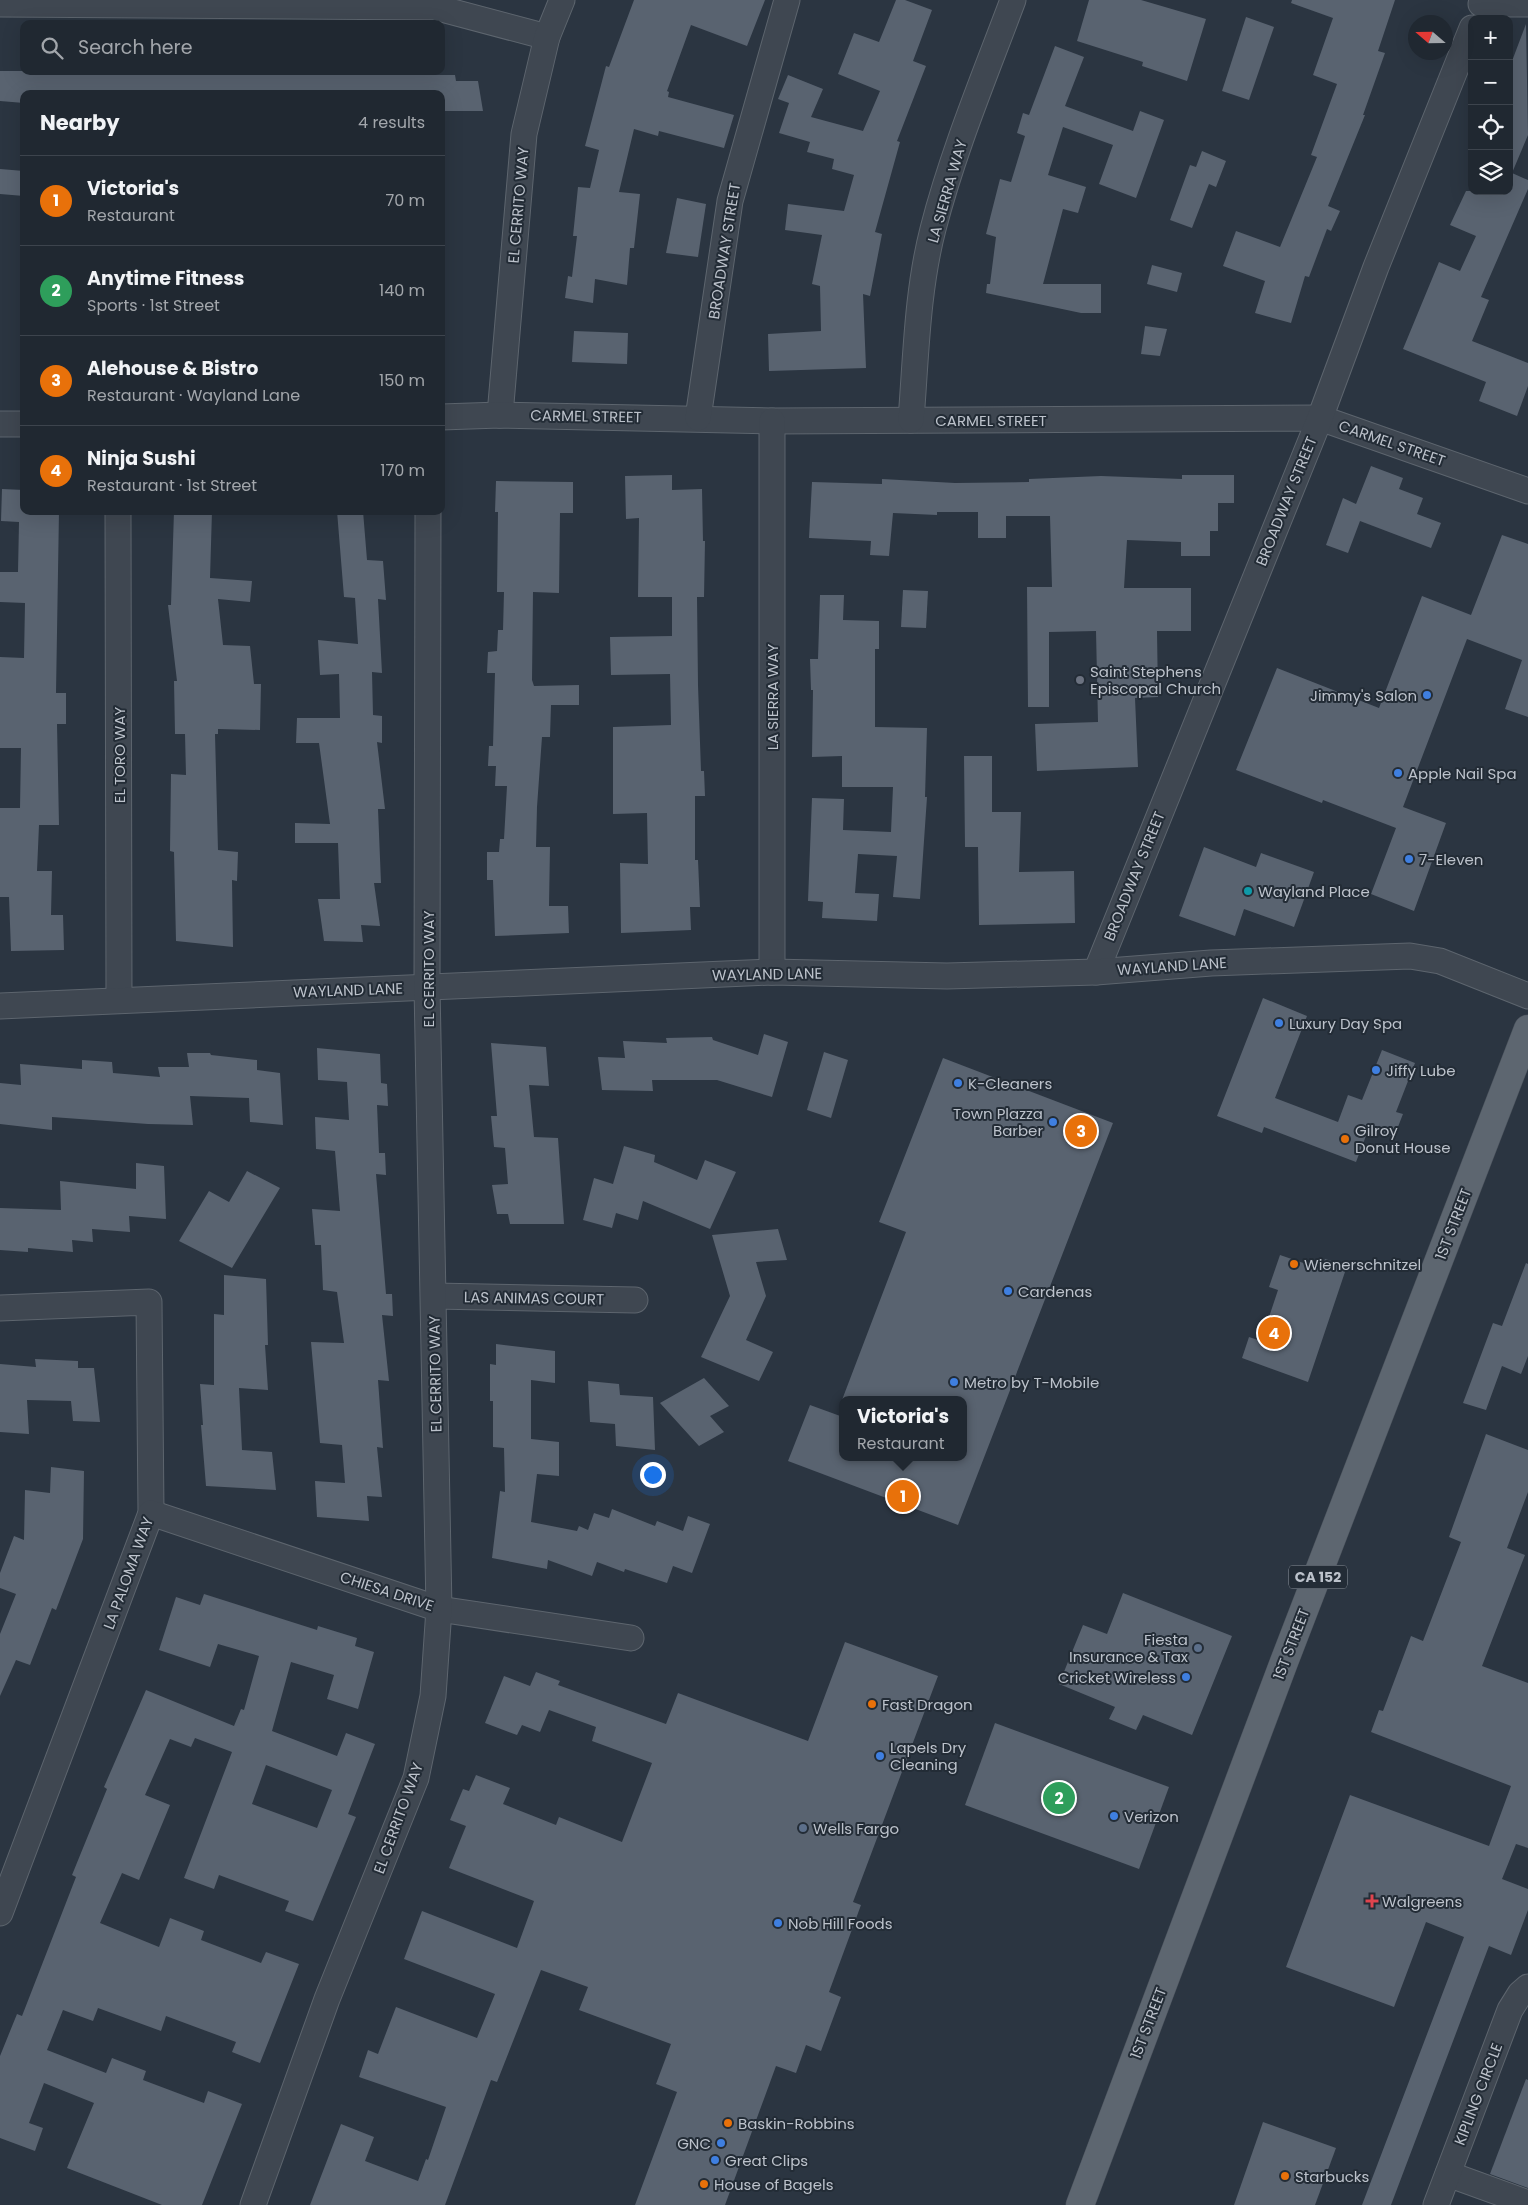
<!DOCTYPE html>
<meta charset="utf-8">
<style>
body{margin:0;font-family:Poppins,sans-serif;background:#283039;color:#f1f3f6}
.controls{position:absolute;right:15px;top:15px;display:grid;overflow:hidden;border-radius:10px;box-shadow:0 5px 20px #0002}
.controls button{width:45px;height:45px;display:grid;place-items:center;padding:0;border:0;border-bottom:1px solid #3d444d;background:#202831;color:#f1f3f6;font:25px sans-serif}
.compass{position:absolute;left:1408px;top:15px;width:45px;height:45px;border-radius:50%;background:#202831;box-shadow:0 5px 20px #0002;rotate:290deg}
.you{position:absolute;left:652px;top:1474px;width:18px;height:18px;margin:-12px;border:4px solid #fff;border-radius:50%;background:#1a73e8;box-shadow:0 0 0 8px #1a73e833}
.badge{display:grid;place-items:center;width:32px;height:32px;border-radius:50%;background:#d6ab8b;color:#fff;font-size:16px;font-weight:700}
.pin{position:absolute;translate:-50% -50%;border:2px solid #fff;box-shadow:0 1px 5px #0006}
.popup{position:absolute;left:839px;top:1396px;width:128px;height:65px;box-sizing:border-box;display:grid;place-content:center;border-radius:10px;background:#202831;filter:drop-shadow(0 1px 4px #0005);font-size:16px;white-space:nowrap;color:#a2a6ab}
.popup b{font-size:19px;color:#f1f3f6}
.popup::after{content:'';position:absolute;left:50%;top:100%;margin-left:-10px;border:10px solid transparent;border-top-color:#202831}
.list{margin:0;padding:0;list-style:none}
h2{display:flex;justify-content:space-between;align-items:center;height:65px;margin:0;padding:0 20px;font-size:21px}
h2 small{font-size:16px;font-weight:400;color:#a2a6ab}
.list li{display:grid;grid-template-columns:32px 1fr auto;gap:15px;align-items:center;box-sizing:border-box;height:90px;padding:0 20px;border-top:1px solid #3d444d}
.list b{display:block;font-size:19px;white-space:nowrap}
.list p{margin:0;font-size:16px;white-space:nowrap;color:#a2a6ab}
.list em{font-size:16px;font-style:normal;color:#a2a6ab}
.icon{flex:none;width:28px;height:28px;fill:none;stroke:currentColor;stroke-width:2;stroke-linecap:round;stroke-linejoin:round}
.map{position:relative;flex:none;width:1528px;height:2205px;overflow:hidden}
.search{position:absolute;background:#202831;box-shadow:0 5px 20px #0002;left:20px;top:20px;width:425px;height:55px;display:flex;align-items:center;gap:12px;box-sizing:border-box;padding:0 18px;border-radius:10px;color:#a2a6ab;font-size:19px}
.panel{position:absolute;background:#202831;box-shadow:0 5px 20px #0002;left:20px;top:90px;width:425px;height:425px;border-radius:10px}
.map>svg:first-child{display:block}
</style>
<div class="map">
<svg width="1528" height="2205" viewBox="0 0 1528 2205">
<rect width="100%" height="100%" fill="#2b3541"/>
<g fill="#596370" fill-rule="evenodd">
<path d="M634,0H765L747,46L691,25L667,91L669,92L668,97L734,115L724,148L659,131L658,136L634,129L619,192L640,194L634,248H630L627,285L595,279L593,303L565,298L568,276L572,277L577,236H573L578,187L590,188L599,150L585,146L606,66L609,67Z"/>
<path d="M896,0H905L932,10L913,61L926,66L897,141L900,142L875,232L882,234L870,296L863,294L866,368L769,371L768,334L821,331L820,286L812,284L822,235L785,230L788,204L844,211L854,175L832,169L834,159L807,152L810,142L779,133L789,103L778,99L788,75L823,89L811,117L863,131L880,91L838,74L854,33L879,42Z"/>
<path d="M1089,0H1141L1206,19L1187,81L1142,66L1143,62L1077,41Z"/>
<path d="M1292,0H1395L1378,51L1385,53L1363,115H1365L1328,206L1340,211L1331,231L1327,229L1309,277L1305,276L1291,323L1255,313L1265,281L1223,266L1236,231L1280,247L1317,157L1311,155L1337,84L1313,75L1333,18L1291,3Z"/>
<path d="M1246,17L1274,27L1249,100L1222,91Z"/>
<path d="M1526,24L1528,135L1512,173L1528,180V189L1481,297L1489,300L1472,341L1528,363V386L1517,416L1479,401L1486,382L1403,349L1439,262L1460,271L1476,236L1450,225L1466,191H1509V69Z"/>
<path d="M1055,46L1084,57L1065,106L1133,131L1140,111L1164,120L1136,198L1099,184L1113,145L1063,127L1048,175L1086,187L1078,213L1063,209L1043,284H1101V313H1081L986,293L987,284H990L996,237L986,234L1000,179L1011,182L1025,136L1017,133L1023,113L1029,115Z"/>
<path d="M0,71H433L434,75H455L456,81H478L483,111H441V94H24V103L0,101Z"/>
<path d="M1202,151L1226,161L1216,187L1209,184L1192,228L1170,220L1190,165L1196,167Z"/>
<path d="M0,169L24,171V196L0,194Z"/>
<path d="M677,198L706,204L698,257L666,253Z"/>
<path d="M1152,265L1182,273L1177,292L1147,284Z"/>
<path d="M1145,326L1167,329L1160,356L1141,354Z"/>
<path d="M574,331L628,333L627,364L572,362Z"/>
<path d="M1371,466L1403,478L1399,489L1423,498L1417,514L1441,523L1431,548L1360,521L1348,553L1326,545L1343,498L1356,504Z"/>
<path d="M672,475V490L702,489L703,541H705L704,597H697L698,685L701,771H704L705,796H695V860H698L700,907H690L691,930L621,933L620,863L648,864L647,813L613,814V727L671,725L670,674L611,675L610,637L672,636V597H638L639,518L626,519L625,476Z"/>
<path d="M1182,475H1234V503H1218V531H1210V556H1181V542L1127,540L1124,588H1191V631H1157L1158,697L1135,698L1138,767L1037,771L1035,724L1098,722L1096,631L1049,632V707H1028L1027,587H1052L1050,516H1006V538H978V512H937V515L893,513L889,556L870,555L871,541L809,538L812,482L882,484V479L955,483L1029,482V479L1101,476L1182,479Z"/>
<path d="M496,481L573,482V513H560L559,593L533,592L532,680L534,686L579,685V705H551L550,737H542L537,807L536,847H550L549,906H568L569,933L495,936L493,880H487V852H499L500,839H504L507,786H495L496,766H488L489,746H493L495,673H487L488,652L497,651L498,630H503L504,592H497L498,512H495Z"/>
<path d="M2,489L24,490V511H59L56,693H66V724H57L59,825H39L37,871H52L51,915H63L64,950L11,951L9,897H0V808H20L21,748H0V657L24,658L25,603L0,602V572H18L19,522L1,521Z"/>
<path d="M174,511H212L210,578L252,581L250,602L218,599L223,645L250,646L254,684H261L260,730L218,729V734H215L218,850L238,852L237,881L232,880L233,947L176,941L174,852L170,851L171,774L186,775L185,734H175L174,681H177L168,605H171Z"/>
<path d="M337,511H363L367,560L383,561L386,600L378,599L382,673L372,672L373,715L382,716V743L377,742L385,809H378L381,883H374L380,926L361,925L363,942L324,941L318,899H340L338,843H295V823L330,824L319,743H296L297,718H340L339,674L320,675L318,640L358,644L355,598L344,597Z"/>
<path d="M1502,535L1528,544V717L1505,709L1522,660L1467,639L1403,807L1446,823L1414,911L1371,894L1396,828L1323,800L1322,803L1236,770L1277,668L1379,708L1422,596L1471,615Z"/>
<path d="M903,590L928,591L926,628L901,627Z"/>
<path d="M820,595H844L843,620L879,621V649H875V727L927,728L925,797H927L920,899L893,897L897,856L858,854L855,893L879,894L877,921L822,918L823,902L808,901L812,798L844,799L843,830L891,832L893,787H842V756L812,757L813,690H811L810,659H818Z"/>
<path d="M964,756H992V812H1021L1019,872L1074,871L1075,923L979,925L978,847H965Z"/>
<path d="M1204,847L1256,867L1261,853L1314,872L1294,927L1244,909L1235,936L1179,916Z"/>
<path d="M1263,998L1307,1016L1275,1098L1338,1122L1348,1095L1362,1100L1382,1050L1415,1063L1396,1112L1403,1114L1394,1137L1369,1128L1356,1162L1264,1127L1262,1133L1217,1116Z"/>
<path d="M764,1034L788,1042L772,1097L717,1080H652L653,1091L602,1090L598,1057L625,1058L623,1041L667,1043L666,1038L712,1037L713,1040L758,1055Z"/>
<path d="M491,1043L546,1047L549,1086L529,1085L534,1137L558,1138L564,1224H510L508,1214H497L492,1185L508,1184L505,1148L494,1147L491,1116H497Z"/>
<path d="M317,1048L380,1054L381,1083L387,1084L388,1106L377,1105L379,1153H385L386,1175L376,1174L386,1294H392L393,1316L382,1315L389,1381L378,1380L383,1448L377,1447L382,1497L367,1496L369,1521L317,1517L315,1481L345,1483L342,1445L320,1443L311,1342L344,1343L337,1292L323,1290L321,1245H315L312,1209L340,1211L335,1151L316,1149L315,1117L349,1120L347,1082L318,1080Z"/>
<path d="M824,1052L848,1060L831,1118L807,1110Z"/>
<path d="M187,1053H210L211,1055L257,1060V1070L280,1073L283,1125L250,1122L249,1098L190,1096L193,1125L148,1124L52,1117V1130L0,1124V1083L21,1085L20,1064L82,1069V1060L112,1062L113,1073L160,1077L158,1067H189Z"/>
<path d="M943,1058L1113,1123L958,1525L788,1461L810,1405L843,1417V1457H963V1400H842L906,1232L879,1222Z"/>
<path d="M624,1146L655,1155L654,1162L697,1180L705,1160L736,1172L710,1229L643,1201L638,1220L616,1213L612,1228L583,1220L594,1178L613,1184Z"/>
<path d="M136,1163L164,1166L166,1219L129,1216L130,1232L92,1229L93,1242L72,1240L73,1252L28,1248V1252L0,1250V1208L61,1210L60,1181L136,1189Z"/>
<path d="M247,1171L280,1188L232,1268L179,1241L209,1191L229,1202Z"/>
<path d="M778,1229L787,1260L756,1262L766,1296L746,1340L773,1352L759,1381L701,1357L730,1296L712,1235Z"/>
<path d="M1280,1255L1321,1269L1325,1259L1347,1266L1308,1382L1242,1358L1249,1337L1261,1341L1278,1290L1269,1287Z"/>
<path d="M1526,1263L1528,1264V1356L1521,1374L1502,1366L1486,1410L1463,1403L1493,1323L1502,1326Z"/>
<path d="M224,1275L266,1279L268,1345H265L268,1390L239,1388L242,1450L272,1452L276,1490L206,1486L201,1425H203L200,1384L214,1385V1314L224,1315Z"/>
<path d="M496,1344L555,1351V1383L531,1380V1439L559,1442V1476L537,1474L531,1522L577,1531L579,1526L588,1530L594,1513L609,1518L612,1509L655,1526L657,1521L683,1531L688,1516L710,1524L692,1573L673,1566L667,1583L625,1569L624,1572L597,1562L592,1576L548,1560L547,1569L492,1558L500,1491L505,1492L504,1448L493,1447V1401H490V1364L496,1365Z"/>
<path d="M35,1359L78,1361V1368H94L100,1422L73,1421L71,1401L27,1400L29,1434L0,1432V1364L36,1367Z"/>
<path d="M704,1378L729,1406L710,1416L724,1432L699,1446L660,1403Z"/>
<path d="M588,1381L619,1384L620,1395L653,1397L655,1450L616,1446L615,1424L590,1422Z"/>
<path d="M1486,1434L1528,1450V1492L1507,1548L1525,1555L1482,1666L1528,1683V1848L1516,1844L1502,1879L1528,1889V1910L1511,1955L1489,1946L1391,2205H1362L1464,1937L1426,1922L1394,2007L1286,1967L1350,1795L1489,1846L1511,1786L1371,1732L1379,1710L1383,1711L1411,1636L1423,1641L1461,1542L1449,1537Z"/>
<path d="M51,1467L84,1471L83,1539L56,1610L52,1608L30,1665L16,1660L0,1696V1634L16,1594L0,1588V1573L14,1536L24,1540L25,1490L50,1493Z"/>
<path d="M1123,1593L1232,1636L1192,1735L1143,1715L1136,1730L1109,1719L1115,1707L1059,1684L1083,1625L1107,1634Z"/>
<path d="M204,1594L317,1630L318,1626L357,1638L355,1646L374,1652L358,1709L327,1699L334,1675L291,1662L272,1731L337,1756L346,1733L375,1744L348,1814L356,1817L313,1921L285,1911L289,1901L219,1875L214,1889L184,1878L232,1752L195,1738L191,1747L170,1739L145,1795L170,1805L139,1880L122,1873L100,1923L159,1947L170,1918L204,1931L201,1940L261,1963L266,1952L299,1964L260,2063L232,2052L236,2042L166,2016L161,2031L98,2008L93,2021L63,2010L47,2050L106,2073L112,2058L146,2071L143,2080L204,2103L208,2091L242,2104L202,2205H162L67,2168L94,2103L44,2083L29,2123L43,2128L35,2151L0,2138V2056L17,2014L22,2016L76,1877L72,1875L107,1789L104,1787L146,1690L234,1726L241,1709L244,1710L259,1656L218,1644L210,1667L159,1650L176,1597L200,1605ZM266,1765L332,1790L317,1828L252,1804Z"/>
<path d="M845,1642L938,1676L853,1902L861,1905L829,1992L841,1997L821,2051L806,2045L796,2073L776,2066L725,2205H635L677,2092L656,2084L671,2044L579,2010L588,1987L541,1970L497,2082L491,2080L445,2205H310L341,2124L374,2137L365,2161L418,2181L426,2159L428,2160L446,2107L359,2077L368,2050L378,2054L396,2007L477,2038L495,1994L404,1959L422,1911L517,1948L534,1901L449,1868L466,1826L450,1820L463,1789L469,1791L476,1775L510,1788L503,1804L556,1825L559,1817L622,1842L652,1763L592,1741L596,1727L549,1710L540,1732L522,1725L517,1735L485,1723L504,1676L530,1686L536,1672L560,1681L558,1685L666,1724L678,1693L808,1741Z"/>
<path d="M995,1723L1169,1787L1139,1869L965,1805Z"/>
<path d="M1526,2079L1528,2080V2188L1490,2174Z"/>
<path d="M1263,2122L1336,2148L1315,2205H1234Z"/>
</g>
<g fill="none" stroke-linecap="round" stroke-linejoin="round">
<g stroke="#5d656e" stroke-width="27">
<g id="minor">
<path d="M0,4L434,7L547,37"/>
<path d="M1481,4H1528"/>
<path d="M500,415L524,134L547,37L562,0"/>
<path d="M441,417L500,415L772,421L1320,418L1528,491"/>
<path d="M698,418L730,201L787,0"/>
<path d="M911,420C916,357 917,291 933,229C953,151 985,75 1013,0"/>
<path d="M772,421V972"/>
<path d="M0,424H24"/>
<path d="M118,511L119,1000"/>
<path d="M1096,972L1320,418L1376,267L1472,28"/>
<path d="M0,1006L772,972L947,976L1096,972L1211,963L1410,956L1440,961L1528,996"/>
<path d="M434,1296L635,1300"/>
<path d="M0,1308L149,1302L151,1513L0,1913"/>
<path d="M151,1513L439,1609L631,1638"/>
<path d="M1448,2174L1528,2203"/>
<path d="M253,2205L327,1999L416,1778L433,1696L439,1609L427,987L428,511"/>
<path d="M1436,2205L1510,2010L1520,1994L1528,1987"/>
</g>
</g>
<g stroke="#48505a" stroke-width="29">
<path id="primary" d="M1080,2205L1284,1662L1528,1029"/>
</g>
<use href="#minor" stroke="#3f4751" stroke-width="25"/>
<use href="#primary" stroke="#5d6670" stroke-width="28"/>
</g>
<circle fill="#6b7280" stroke="#232c36" stroke-width="2" cx="1080" cy="680" r="5"/>
<g fill="#3f7fe0" stroke="#232c36" stroke-width="2">
<circle cx="1427" cy="695" r="5"/>
<circle cx="1398" cy="773" r="5"/>
<circle cx="1409" cy="859" r="5"/>
<circle cx="1279" cy="1023" r="5"/>
<circle cx="1376" cy="1070" r="5"/>
<circle cx="958" cy="1083" r="5"/>
<circle cx="1053" cy="1122" r="5"/>
<circle cx="1008" cy="1291" r="5"/>
<circle cx="954" cy="1382" r="5"/>
<circle cx="1186" cy="1677" r="5"/>
<circle cx="880" cy="1756" r="5"/>
<circle cx="1114" cy="1816" r="5"/>
<circle cx="778" cy="1923" r="5"/>
<circle cx="721" cy="2143" r="5"/>
<circle cx="715" cy="2160" r="5"/>
</g>
<circle fill="#0f9aa8" stroke="#232c36" stroke-width="2" cx="1248" cy="891" r="5"/>
<g fill="#e8710a" stroke="#232c36" stroke-width="2">
<circle cx="1345" cy="1139" r="5"/>
<circle cx="1294" cy="1264" r="5"/>
<circle cx="872" cy="1704" r="5"/>
<circle cx="728" cy="2123" r="5"/>
<circle cx="1285" cy="2176" r="5"/>
<circle cx="704" cy="2184" r="5"/>
</g>
<g fill="#5c6f8a" stroke="#232c36" stroke-width="2">
<circle cx="1198" cy="1648" r="5"/>
<circle cx="803" cy="1828" r="5"/>
</g>
<path fill="#e0444e" stroke="#232c36" stroke-width="2" d="M1369.5 1893.5h5v5h5v5h-5v5h-5v-5h-5v-5h5z"/>
<g text-anchor="middle" dominant-baseline="central" stroke-width="4" stroke-linejoin="round" paint-order="stroke">
<rect fill="#232c36" stroke="#8e959e" stroke-width="1" x="1289" y="1565.5" width="58" height="23" rx="4"/>
<g font-size="14" font-weight="bold" fill="#bcc2cb">
<text x="1318" y="1577">CA 152</text>
</g>
<g font-size="15" fill="#bcc2cb" stroke="#232c36">
<text transform="translate(947 191) rotate(-74)">LA SIERRA WAY</text>
<text transform="translate(518 205) rotate(-85)">EL CERRITO WAY</text>
<text transform="translate(724 251) rotate(-81)">BROADWAY STREET</text>
<text transform="translate(586 416) rotate(1)">CARMEL STREET</text>
<text x="991" y="420">CARMEL STREET</text>
<text transform="translate(1392 443) rotate(19)">CARMEL STREET</text>
<text transform="translate(1286 501) rotate(-68)">BROADWAY STREET</text>
<text transform="translate(772 697) rotate(-90)">LA SIERRA WAY</text>
<text transform="translate(119 755) rotate(-90)">EL TORO WAY</text>
<text transform="translate(1134 876) rotate(-68)">BROADWAY STREET</text>
<text transform="translate(1172 966) rotate(-4)">WAYLAND LANE</text>
<text transform="translate(428 969) rotate(-90)">EL CERRITO WAY</text>
<text transform="translate(767 974) rotate(-1)">WAYLAND LANE</text>
<text transform="translate(348 990) rotate(-2)">WAYLAND LANE</text>
<text transform="translate(1453 1224) rotate(-69)">1ST STREET</text>
<text transform="translate(534 1298) rotate(1)">LAS ANIMAS COURT</text>
<text transform="translate(435 1374) rotate(-91)">EL CERRITO WAY</text>
<text transform="translate(128 1573) rotate(-70)">LA PALOMA WAY</text>
<text transform="translate(387 1591) rotate(18)">CHIESA DRIVE</text>
<text transform="translate(1291 1644) rotate(-69)">1ST STREET</text>
<text transform="translate(398 1818) rotate(-70)">EL CERRITO WAY</text>
<text transform="translate(1148 2023) rotate(-69)">1ST STREET</text>
<text transform="translate(1478 2094) rotate(-69)">KIPLING CIRCLE</text>
</g>
<g font-size="15" fill="#bcc2cb" stroke="#232c36" text-anchor="start">
<text x="1090" y="671">Saint Stephens<tspan x="1090" dy="17">Episcopal Church</tspan></text>
<text x="1417" y="695" text-anchor="end">Jimmy's Salon</text>
<text x="1408" y="773">Apple Nail Spa</text>
<text x="1419" y="859">7-Eleven</text>
<text x="1258" y="891">Wayland Place</text>
<text x="1289" y="1023">Luxury Day Spa</text>
<text x="1386" y="1070">Jiffy Lube</text>
<text x="968" y="1083">K-Cleaners</text>
<text x="1043" y="1113" text-anchor="end">Town Plazza<tspan x="1043" dy="17">Barber</tspan></text>
<text x="1355" y="1130">Gilroy<tspan x="1355" dy="17">Donut House</tspan></text>
<text x="1304" y="1264">Wienerschnitzel</text>
<text x="1018" y="1291">Cardenas</text>
<text x="964" y="1382">Metro by T-Mobile</text>
<text x="1188" y="1639" text-anchor="end">Fiesta<tspan x="1188" dy="17">Insurance &amp; Tax</tspan></text>
<text x="1176" y="1677" text-anchor="end">Cricket Wireless</text>
<text x="882" y="1704">Fast Dragon</text>
<text x="890" y="1747">Lapels Dry<tspan x="890" dy="17">Cleaning</tspan></text>
<text x="1124" y="1816">Verizon</text>
<text x="813" y="1828">Wells Fargo</text>
<text x="1382" y="1901">Walgreens</text>
<text x="788" y="1923">Nob Hill Foods</text>
<text x="738" y="2123">Baskin-Robbins</text>
<text x="711" y="2143" text-anchor="end">GNC</text>
<text x="725" y="2160">Great Clips</text>
<text x="1295" y="2176">Starbucks</text>
<text x="714" y="2184">House of Bagels</text>
</g>
</g>
</svg>
<div class="controls">
<button>+</button>
<button>−</button>
<button><svg class="icon" aria-label="locate" viewBox="0 0 24 24"><circle cx="12" cy="12" r="6"/><path d="M12 2v4M12 18v4M2 12h4M18 12h4"/></svg></button>
<button><svg class="icon" aria-label="layers" viewBox="0 0 24 24"><path d="M12 4l9 5-9 5-9-5zM3 14l9 5 9-5"/></svg></button>
</div>
<svg class="compass" viewBox="-18 -18 36 36"><path d="M0-13l5 13h-10z" fill="#e53935"/><path d="M0 13l5-13h-10z" fill="#a2a6ab"/></svg>
<div class="you"></div>
<div class="pin badge" style="left:903px;top:1496px;background:#e8710a">1</div>
<div class="popup"><b>Victoria's</b>Restaurant</div>
<div class="pin badge" style="left:1059px;top:1798px;background:#2e9e5b">2</div>
<div class="pin badge" style="left:1081px;top:1131px;background:#e8710a">3</div>
<div class="pin badge" style="left:1274px;top:1333px;background:#e8710a">4</div>
<div class="search"><svg class="icon" aria-label="search" viewBox="0 0 24 24"><circle cx="10" cy="10" r="6"/><path d="M15 15l6 6"/></svg>Search here</div>
<section class="panel">
<h2>Nearby<small>4 results</small></h2>
<ul class="list">
<li><span class="badge" style="background:#e8710a">1</span><div><b>Victoria's</b><p>Restaurant</p></div><em>70 m</em></li>
<li><span class="badge" style="background:#2e9e5b">2</span><div><b>Anytime Fitness</b><p>Sports · 1st Street</p></div><em>140 m</em></li>
<li><span class="badge" style="background:#e8710a">3</span><div><b>Alehouse &amp; Bistro</b><p>Restaurant · Wayland Lane</p></div><em>150 m</em></li>
<li><span class="badge" style="background:#e8710a">4</span><div><b>Ninja Sushi</b><p>Restaurant · 1st Street</p></div><em>170 m</em></li>
</ul>
</section>
</div>
